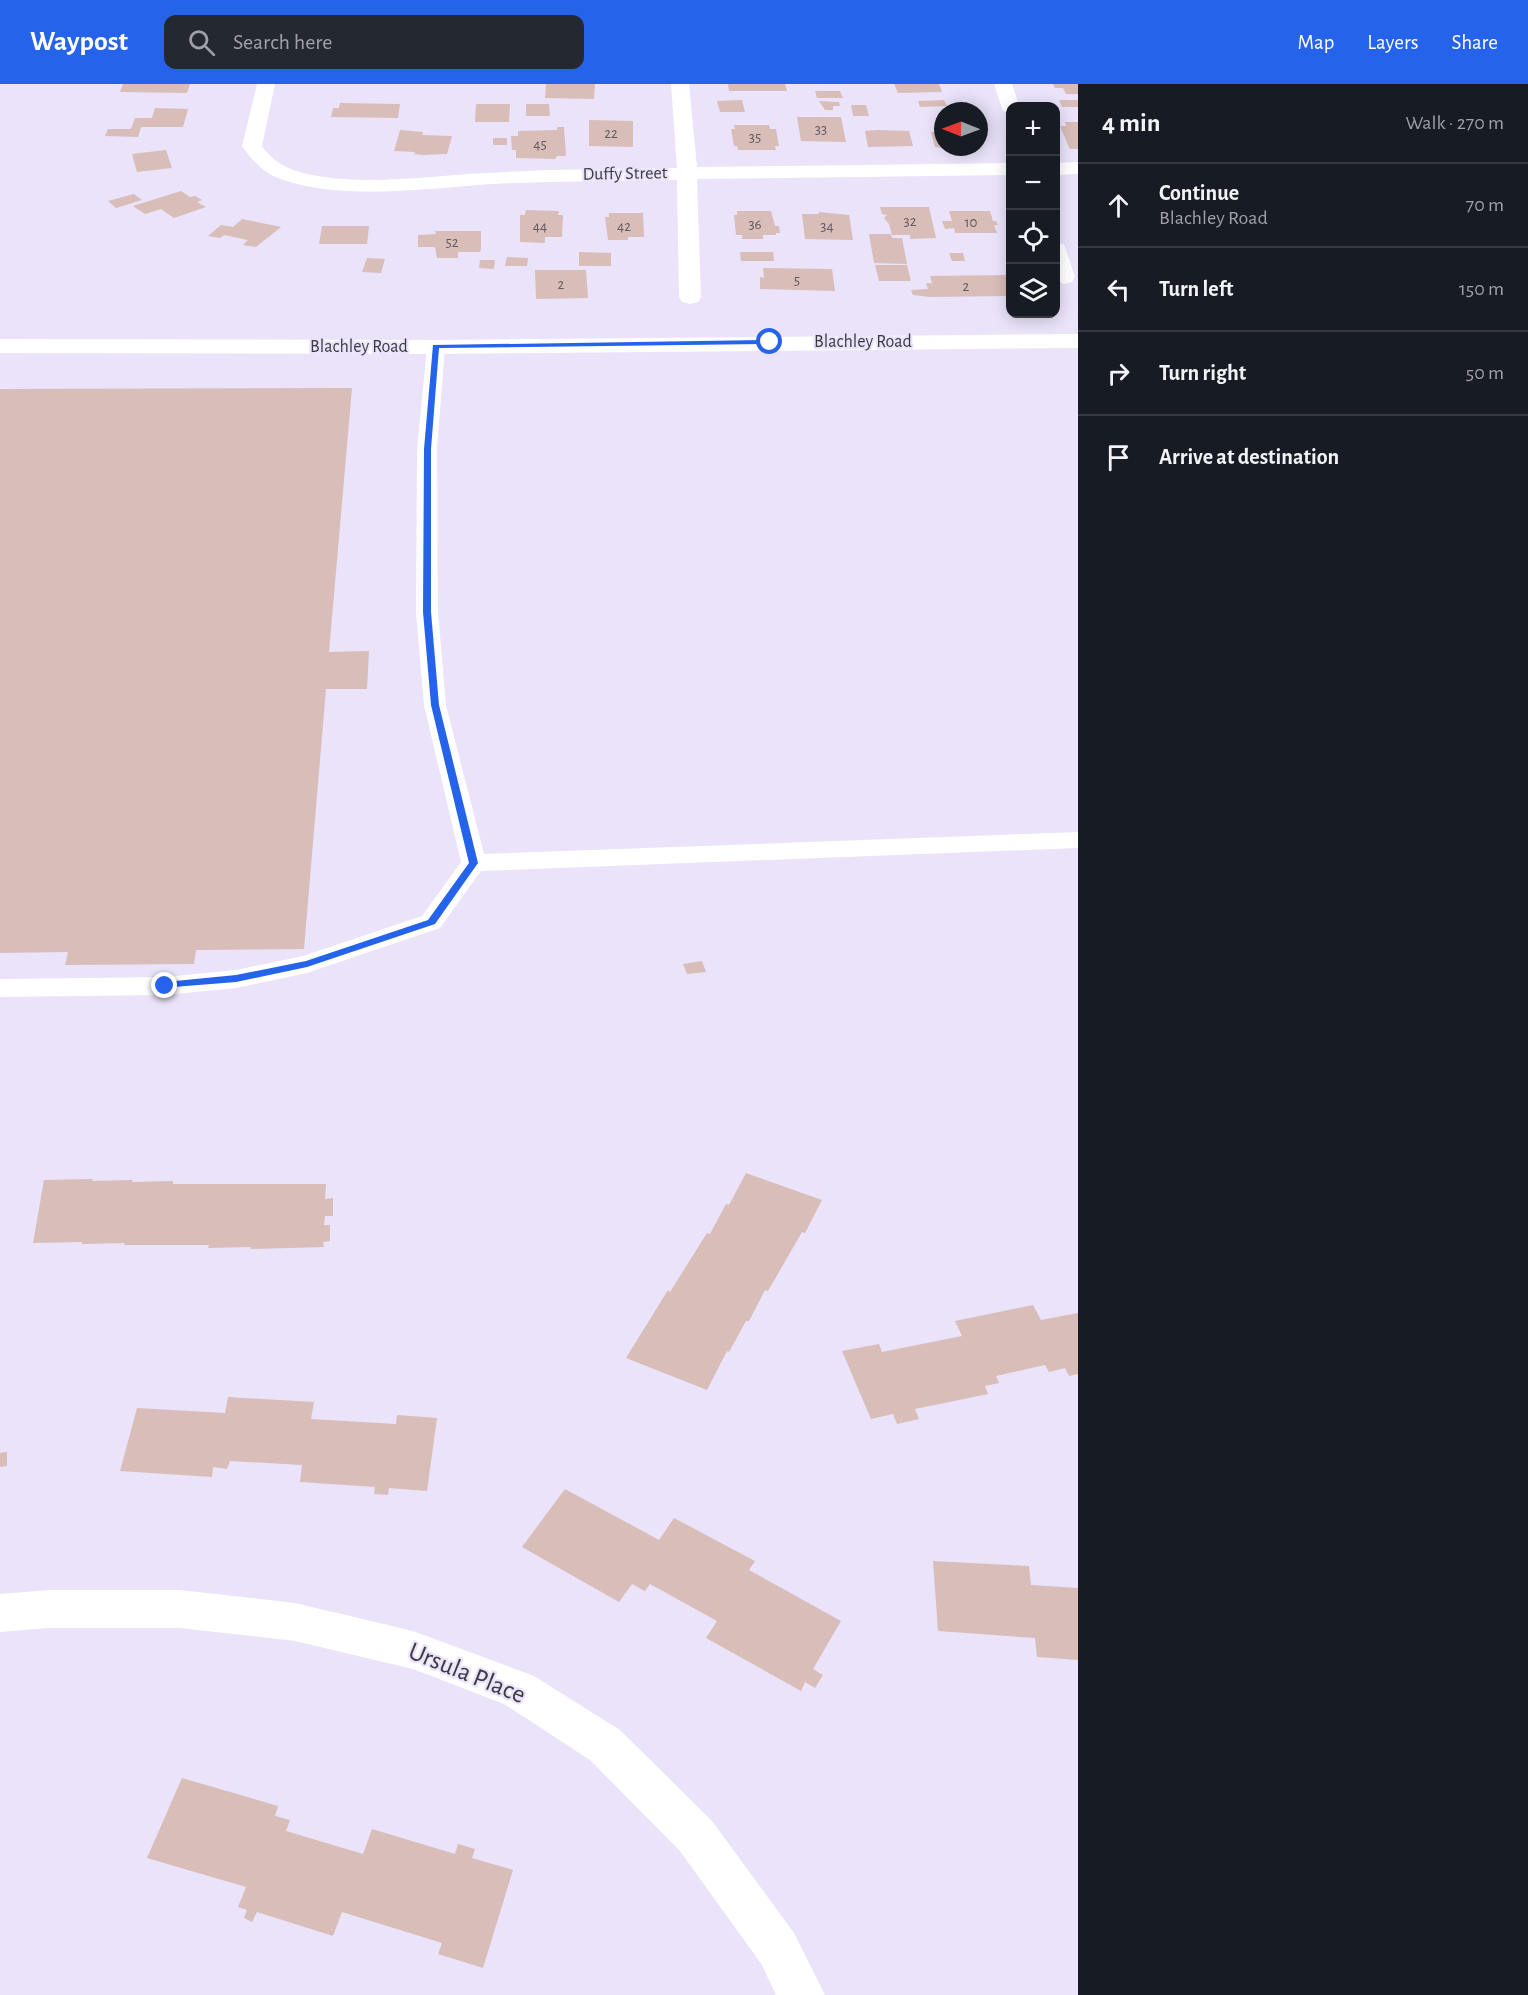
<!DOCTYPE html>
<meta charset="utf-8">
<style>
body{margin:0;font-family:"Alegreya Sans",sans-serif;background:#242831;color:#f1f3f6}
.controls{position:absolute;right:18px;top:18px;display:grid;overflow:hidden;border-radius:12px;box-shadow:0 3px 15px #0003}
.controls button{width:54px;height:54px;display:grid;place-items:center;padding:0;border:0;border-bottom:2px solid #363941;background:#171b24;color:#f1f3f6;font:30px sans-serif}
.compass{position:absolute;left:934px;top:18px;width:54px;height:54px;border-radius:50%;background:#171b24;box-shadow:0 3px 15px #0003;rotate:271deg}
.stop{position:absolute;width:18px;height:18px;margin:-14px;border:4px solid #2563eb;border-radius:50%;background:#fff}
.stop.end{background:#2563eb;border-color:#fff;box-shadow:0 2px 6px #0008}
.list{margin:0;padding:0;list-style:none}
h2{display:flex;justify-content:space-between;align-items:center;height:78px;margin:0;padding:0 24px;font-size:26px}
h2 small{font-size:20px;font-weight:400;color:#9ea1a6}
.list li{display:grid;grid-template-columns:39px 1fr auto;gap:18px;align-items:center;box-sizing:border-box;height:84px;padding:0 24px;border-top:2px solid #363941}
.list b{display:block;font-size:22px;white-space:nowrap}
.list p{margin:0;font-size:20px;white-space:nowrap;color:#9ea1a6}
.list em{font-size:20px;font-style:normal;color:#9ea1a6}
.icon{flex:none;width:33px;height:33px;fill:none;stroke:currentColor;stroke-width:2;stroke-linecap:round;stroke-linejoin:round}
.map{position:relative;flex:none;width:1078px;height:1911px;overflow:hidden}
header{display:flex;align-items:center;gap:36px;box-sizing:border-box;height:84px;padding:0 30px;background:#2563eb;color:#fff}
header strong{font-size:28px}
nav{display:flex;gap:33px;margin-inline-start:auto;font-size:21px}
.search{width:420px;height:54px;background:#242831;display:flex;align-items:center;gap:15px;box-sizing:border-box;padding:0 21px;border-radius:12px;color:#9ea1a6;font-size:22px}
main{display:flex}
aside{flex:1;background:#171b24}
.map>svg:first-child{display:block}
</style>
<header>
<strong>Waypost</strong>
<div class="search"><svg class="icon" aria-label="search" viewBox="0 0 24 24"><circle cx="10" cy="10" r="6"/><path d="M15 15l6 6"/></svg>Search here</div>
<nav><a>Map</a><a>Layers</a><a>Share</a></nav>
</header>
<main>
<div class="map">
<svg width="1078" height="1911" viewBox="0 0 1078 1911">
<rect width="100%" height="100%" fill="#eae3fa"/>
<g fill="#d8bdb8">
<path d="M123,0H190L187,9L120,8Z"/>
<path d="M546,0H595L594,15L545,14Z"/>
<path d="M728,0H785L787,7H729Z"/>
<path d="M894,0H939L942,8L898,9Z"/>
<path d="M1053,0H1078V10H1066L1063,4H1055Z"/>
<path d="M815,7H840L843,14H817Z"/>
<path d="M742,16L745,28H720L717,17Z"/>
<path d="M944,16L947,22L920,23L918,17Z"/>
<path d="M1059,16H1078V23H1062Z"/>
<path d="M819,17L839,18L840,22H833V26H825Z"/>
<path d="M340,19L400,20L398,34L331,33L333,24H339Z"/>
<path d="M476,20H510L509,38H475Z"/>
<path d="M526,20H549L550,32H526Z"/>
<path d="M851,21H866L869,32H853Z"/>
<path d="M155,24L188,25L183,43H141L138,53L105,52L108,45H131L135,34H152Z"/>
<path d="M797,33H841L846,58L801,57Z"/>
<path d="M589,36L633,37V63L589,62Z"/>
<path d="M1065,38H1078V65H1070L1068,61L1060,42H1066Z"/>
<path d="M734,41H769L770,45H776L779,62H775L776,66H738L737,62H734L731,45H735Z"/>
<path d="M557,43H564L566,72H557L555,75L516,74V66H512L511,52H518V47L557,46Z"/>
<path d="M400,46L423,48L422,51L452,52L447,70L423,71L414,70L415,68L394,67Z"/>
<path d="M877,46L909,47L913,62L868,63L865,47Z"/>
<path d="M931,48H943V64L935,63Z"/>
<rect x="493" y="54" width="14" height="7"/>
<path d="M166,66L172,84L137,88L132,70Z"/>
<path d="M181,107L190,113L195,112L202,116L197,118L206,123L174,134L161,125L145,130L133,122Z"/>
<path d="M134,110L142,116L116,124L108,117Z"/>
<path d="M880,123H929L936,154L910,155V151H892L889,140L884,134L887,131L882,130Z"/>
<path d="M526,126L559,127L558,131H563L562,153H545V159L520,158V131H525Z"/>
<path d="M737,127H771L775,142H779L780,149H776V151H763V155H742V151H736L734,131H737Z"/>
<path d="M949,127H990L993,137H996L998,141H994L997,149H955L954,144L945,145L942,137H952Z"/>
<path d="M819,128L849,131L853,156L805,155L802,130H819Z"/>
<path d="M609,129H643L644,153H628V156H608L605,133H609Z"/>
<path d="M242,135L281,143L256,163L243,161L248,156L224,151L220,154L208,152L221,141L233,143Z"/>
<path d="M322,142H369L367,160H319Z"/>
<path d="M435,147H481V165L480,168H458V174H437L435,163H418V151L436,150Z"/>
<path d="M869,150H891L892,154H902L907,180L874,179Z"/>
<path d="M579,168L611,169V182H579Z"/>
<path d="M740,168H773L774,177H741Z"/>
<path d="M949,169H963L965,177H952Z"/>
<path d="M507,173L528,174L527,182H505Z"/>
<path d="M367,174L385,175L381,189L362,188Z"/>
<path d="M480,176H495L494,185L479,184Z"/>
<path d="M875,181H907L911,197H879Z"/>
<path d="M763,184L832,185L835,207L760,205V193L764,194Z"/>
<path d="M535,186H586L588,214L536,215Z"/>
<path d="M1007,191L1010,202L1007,203L1010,212L930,213L913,211L911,206L928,205L926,199H932L930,192Z"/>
<path d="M352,304L329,568L369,567L367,605H326L304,865L196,866L194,880L65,881L68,868L0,869V305Z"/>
<path d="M702,877L706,888L687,890L683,880Z"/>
<path d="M746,1089L822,1116L805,1149L802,1148L768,1207L765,1206L749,1237H746L729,1268L727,1267L707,1306L626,1274L668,1206L670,1208L707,1149L710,1150L726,1120L729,1121Z"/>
<path d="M93,1095L92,1097L133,1096L132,1098L173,1097V1100H326L325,1115L333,1114V1132H325L324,1141H330V1157L323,1158L324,1163L250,1165L251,1163L208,1164L209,1161H124L125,1159L82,1160V1158L33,1159L44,1096Z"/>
<path d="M1033,1221L1041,1236L1078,1229V1290L1069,1292L1065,1284L1049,1288L1045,1281L996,1292L999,1299L985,1302L988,1310L915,1325L919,1335L897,1340L893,1330L871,1335L842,1267L879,1260L882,1268L962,1252L955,1237Z"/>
<path d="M228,1313L314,1318L311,1335L396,1340L397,1331L437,1334L427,1407L389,1404L388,1411L374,1410L375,1403L300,1398L302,1381L230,1377L227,1385L213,1383L212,1393L120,1387L137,1324L225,1329Z"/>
<path d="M7,1368V1382L0,1383V1369Z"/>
<path d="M565,1405L659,1456L674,1434L755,1477L749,1486L841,1537L813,1585L823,1591L815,1604L805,1598L801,1607L706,1554L717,1537L650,1500L645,1507L632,1500L619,1518L522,1463Z"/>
<path d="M933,1477L1029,1482L1031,1501L1078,1504V1576L1037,1573L1035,1554L938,1547Z"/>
<path d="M182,1694L278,1722L275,1732L290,1736L286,1747L363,1770L372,1745L455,1770L458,1760L475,1765L472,1774L513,1786L483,1884L438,1870L442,1859L342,1828L333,1852L257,1828L252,1838L244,1834L247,1826L238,1823L246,1803L147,1774Z"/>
</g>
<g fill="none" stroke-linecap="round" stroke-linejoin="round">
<path fill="#fff" fill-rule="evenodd" d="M436,257L443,259L445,263L437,365L438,528L446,621L484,770L1078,748V764L481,787L440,844L307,889L236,904L165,911L0,913V895L165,893L236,886L303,872L422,832L461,778L424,621L416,528L417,365L427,263L429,259Z"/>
<g fill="#fff" fill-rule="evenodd">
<path d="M257,0H275L262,62C271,76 287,85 303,89C361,103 426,92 485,89C549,85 613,85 677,84L671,0H689L697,83L1010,79V91L697,95L701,213L698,218L690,220L682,218L679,213L677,96C616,97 555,97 493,100C428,104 346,117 283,96C265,90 253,78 242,62Z"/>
<path d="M994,0H1012L1019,22H1010V29L1003,27Z"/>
<path d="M1078,78V90L1056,91V79Z"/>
<path d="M1056,159L1064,160L1075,193L1072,198L1064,200L1056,196Z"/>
<path d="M1078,250V264L436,270L0,269V255L436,256Z"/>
<path d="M49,1506H180L295,1519L413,1547L534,1592L620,1646L712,1737L794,1849L825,1911H776L762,1881L680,1767L590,1676L504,1620L413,1585L295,1557L180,1544H49L0,1548V1510Z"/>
</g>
</g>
<path fill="#2563eb" d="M770,256L772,260L439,264L431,365V528L439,621L478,779L435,840L307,883L236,898L161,904L160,902L165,898L236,891L306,877L428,836L469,779L431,621L423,528L424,365L433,261Z"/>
<g text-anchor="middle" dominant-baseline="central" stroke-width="4.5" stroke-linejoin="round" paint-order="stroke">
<g font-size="15" fill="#645b60">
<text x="821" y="45">33</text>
<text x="611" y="49">22</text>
<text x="755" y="53">35</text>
<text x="540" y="60">45</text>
<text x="910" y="137">32</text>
<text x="971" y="138">10</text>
<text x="755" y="140">36</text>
<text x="540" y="142">44</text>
<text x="624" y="142">42</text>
<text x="827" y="142">34</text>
<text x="452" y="158">52</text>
<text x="797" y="196">5</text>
<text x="561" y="200">2</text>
<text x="966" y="202">2</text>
</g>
<g font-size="18" fill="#3d3a43" stroke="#eae3fa">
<text transform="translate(625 90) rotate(-1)">Duffy Street</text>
<text x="863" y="258">Blachley Road</text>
<text x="359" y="263">Blachley Road</text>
</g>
<g font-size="26" fill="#3d3a43" stroke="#eae3fa">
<text transform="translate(467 1589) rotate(22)">Ursula Place</text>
</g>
</g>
</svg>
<div class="controls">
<button>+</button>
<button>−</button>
<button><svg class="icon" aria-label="locate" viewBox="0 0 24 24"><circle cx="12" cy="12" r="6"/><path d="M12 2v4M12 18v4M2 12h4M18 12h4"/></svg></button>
<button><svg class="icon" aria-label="layers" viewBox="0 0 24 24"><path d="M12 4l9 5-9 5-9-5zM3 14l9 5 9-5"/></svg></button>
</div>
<svg class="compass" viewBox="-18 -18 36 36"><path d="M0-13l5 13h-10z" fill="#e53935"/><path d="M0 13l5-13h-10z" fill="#9ea1a6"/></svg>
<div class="stop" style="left:770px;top:258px"></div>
<div class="stop end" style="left:165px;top:902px"></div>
</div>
<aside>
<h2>4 min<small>Walk · 270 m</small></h2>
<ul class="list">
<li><svg class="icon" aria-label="ahead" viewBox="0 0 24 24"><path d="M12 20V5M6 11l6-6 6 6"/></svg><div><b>Continue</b><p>Blachley Road</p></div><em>70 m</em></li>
<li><svg class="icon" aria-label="left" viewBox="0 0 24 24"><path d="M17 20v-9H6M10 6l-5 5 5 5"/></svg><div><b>Turn left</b></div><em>150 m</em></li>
<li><svg class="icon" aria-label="right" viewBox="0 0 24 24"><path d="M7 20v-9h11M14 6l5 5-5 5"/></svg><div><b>Turn right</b></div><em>50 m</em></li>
<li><svg class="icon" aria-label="arrive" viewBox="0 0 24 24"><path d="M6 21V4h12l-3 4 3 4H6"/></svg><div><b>Arrive at destination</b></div></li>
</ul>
</aside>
</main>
